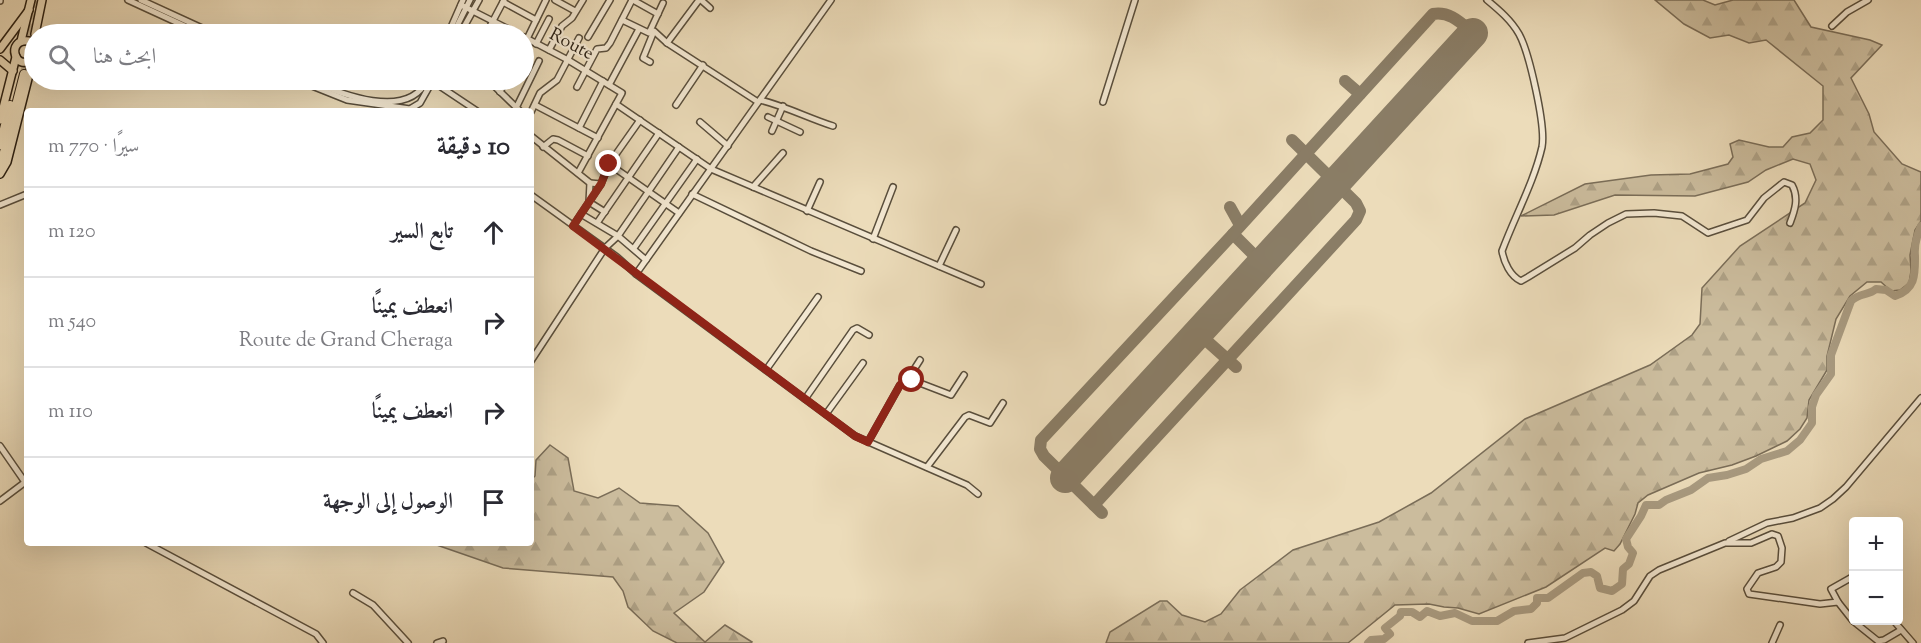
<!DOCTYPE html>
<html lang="ar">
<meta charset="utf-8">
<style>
body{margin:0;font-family:"Sorts Mill Goudy",Amiri,serif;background:#f2f2f3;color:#2b2b33;direction:rtl}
.controls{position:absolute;right:18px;bottom:18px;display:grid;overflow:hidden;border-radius:6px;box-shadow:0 6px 24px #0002}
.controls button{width:54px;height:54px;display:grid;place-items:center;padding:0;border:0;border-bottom:2px solid #e1e1e2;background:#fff;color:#2b2b33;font:30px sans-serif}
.stop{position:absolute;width:18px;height:18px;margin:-14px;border:4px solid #8f2418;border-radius:50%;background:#fff}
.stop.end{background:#8f2418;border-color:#fff;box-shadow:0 2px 6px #0008}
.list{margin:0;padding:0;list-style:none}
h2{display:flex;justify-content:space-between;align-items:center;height:78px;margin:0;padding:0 24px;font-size:26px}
h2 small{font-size:20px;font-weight:400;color:#7c7c81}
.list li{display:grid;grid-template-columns:39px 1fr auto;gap:18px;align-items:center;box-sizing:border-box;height:90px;padding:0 24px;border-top:2px solid #e1e1e2}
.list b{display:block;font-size:22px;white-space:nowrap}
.list p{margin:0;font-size:20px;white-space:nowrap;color:#7c7c81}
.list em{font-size:20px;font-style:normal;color:#7c7c81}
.icon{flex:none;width:33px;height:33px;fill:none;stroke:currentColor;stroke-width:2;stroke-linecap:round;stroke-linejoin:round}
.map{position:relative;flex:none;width:1921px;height:643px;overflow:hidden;direction:ltr}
.search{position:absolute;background:#fff;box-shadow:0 6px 24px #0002;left:24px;top:24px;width:510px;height:66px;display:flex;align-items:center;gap:15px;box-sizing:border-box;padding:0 21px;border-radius:33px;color:#7c7c81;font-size:22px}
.panel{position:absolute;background:#fff;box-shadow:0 6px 24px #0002;left:24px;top:108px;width:510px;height:438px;border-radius:6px;direction:rtl}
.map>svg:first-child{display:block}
</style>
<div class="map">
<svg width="1921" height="643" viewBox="0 0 1921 643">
<defs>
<pattern id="forest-firs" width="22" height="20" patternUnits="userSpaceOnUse" patternTransform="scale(1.5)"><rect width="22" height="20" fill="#cbbc9d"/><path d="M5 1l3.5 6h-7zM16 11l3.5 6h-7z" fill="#aea186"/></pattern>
</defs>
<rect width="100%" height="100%" fill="#ecdcba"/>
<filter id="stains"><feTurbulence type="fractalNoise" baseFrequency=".00333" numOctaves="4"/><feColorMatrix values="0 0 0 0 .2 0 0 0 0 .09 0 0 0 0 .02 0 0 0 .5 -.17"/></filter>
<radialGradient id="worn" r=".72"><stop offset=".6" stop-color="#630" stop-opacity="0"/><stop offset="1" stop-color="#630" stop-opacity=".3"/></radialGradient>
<g fill="url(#forest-firs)" stroke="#7a6d58" stroke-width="1.5">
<path d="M1655,0H1703L1715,5L1733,0H1794L1811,27L1870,40L1882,45L1851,78L1869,114L1874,132L1902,164L1921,172V221L1915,230L1910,255L1911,271L1909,283L1900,290L1891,291L1881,282H1867L1850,296L1836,319L1827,356V370L1809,400L1807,418L1800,429L1787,441L1756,456L1732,465L1699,473L1648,495L1638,503L1635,514L1620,544L1614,551L1605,548L1546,587L1479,614L1458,608L1444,607L1429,604L1395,605L1348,643H1106L1110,632L1160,601H1167L1182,615L1205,622L1221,614L1240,590L1293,550L1379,522L1431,493L1525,419L1650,365L1692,335L1700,324L1702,288L1740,246L1805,203L1816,180L1810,164L1793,159L1766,170L1748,182L1695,196L1615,195L1554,215L1521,216L1585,184L1651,175L1690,174L1728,164L1733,157L1730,144L1739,140L1769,147H1783L1792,137L1810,133L1823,120V86L1766,40L1749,43L1729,35L1710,38L1684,24Z"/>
<path d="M550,445L568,458L574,491L598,498L619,488L640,503L678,506L708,533L724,562L704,592L674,613L705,642L725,625L752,642L751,643H677L653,631L628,607L623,591L613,577L503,568L431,543H531V480L535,476L536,460Z"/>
</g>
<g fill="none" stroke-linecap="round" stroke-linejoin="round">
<path stroke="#a99b81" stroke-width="8" d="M1368,643L1371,640L1384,639L1390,634L1385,628L1400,616L1401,612H1412L1420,617L1427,611L1440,616L1455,613L1472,621H1497L1514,611L1531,609L1537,603V598H1548L1583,573L1591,572L1597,576L1600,588L1612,591L1622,584L1623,569L1629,564L1633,553L1628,547L1626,539L1641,516L1646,505H1659L1666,500L1691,490L1708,478L1727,475L1746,469L1761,459L1787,451L1800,440L1812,423V407L1816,395L1831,374V355L1851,301C1860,292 1868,296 1876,289L1886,290L1895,296C1916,289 1915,274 1915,256C1914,246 1917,235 1921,226"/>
<g stroke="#8a7d66" stroke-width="12">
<path d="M1345,81L1360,94"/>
<path d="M1230,207L1240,225"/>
<path d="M1233,234L1262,263"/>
<path d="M1198,333L1236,367"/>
<path d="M1094,505L1356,220L1360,211L1356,203L1292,140"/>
<path d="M1102,513L1044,456L1040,449L1041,440L1233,234L1433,14C1450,11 1461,23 1473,33"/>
</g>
<path stroke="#8a7d66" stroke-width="30" d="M1065,478L1473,33"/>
<g stroke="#c5b698" stroke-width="8" stroke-dasharray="8 4" stroke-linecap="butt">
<path d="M28,31L34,0"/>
<path d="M24,74L34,25"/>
</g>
<g stroke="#594e3c" stroke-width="8">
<g id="minor">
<path d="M128,0L202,34"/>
<path d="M141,0L215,34"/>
<path d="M555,0L575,11"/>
<path d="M633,0L658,14"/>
<path d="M701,0L710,8"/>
<path d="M1487,0C1499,10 1511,20 1519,34C1529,52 1546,126 1542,147C1534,182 1515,216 1502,251C1504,262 1510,276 1521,281L1528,277L1575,248L1590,235L1608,223L1626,214L1654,213L1682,216L1708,233L1747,220L1764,198L1784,182L1792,185C1799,198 1795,210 1790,223"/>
<path d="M0,1V0"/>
<path d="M503,2L536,20"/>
<path d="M461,5L518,34"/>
<path d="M622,20L649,33L663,3"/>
<path d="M1832,26L1847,12L1868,0"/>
<path d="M448,34L463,0"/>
<path d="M453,34L470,0"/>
<path d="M460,34L479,0"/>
<path d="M486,34L504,0"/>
<path d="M524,37L568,60L622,93L578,173"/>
<path d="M588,37L610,0"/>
<path d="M667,43L699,0"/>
<path d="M536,44L549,19"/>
<path d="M524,45L546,0"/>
<path d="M549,50L562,26L572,18L583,0"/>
<path d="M650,62L643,58L654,31L667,43L758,102"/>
<path d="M297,80L347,100L410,109L420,103L433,80"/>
<path d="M310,80C340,94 408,121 427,80"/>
<path d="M488,80L520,111"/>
<path d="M432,81L477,111"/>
<path d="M609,85L639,29"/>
<path d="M577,87L597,49L606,48L610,43L632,0"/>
<path d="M500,92L506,80"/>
<path d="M760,100C785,106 808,118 833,126"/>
<path d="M1103,102L1135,0"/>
<path d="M616,104L711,169L981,284"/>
<path d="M535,105L598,138"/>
<path d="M676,105L703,65"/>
<path d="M516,108L539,61"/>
<path d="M531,112L540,93L557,80L579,38"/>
<path d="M768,117L800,132"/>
<path d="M700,122L728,146"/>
<path d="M579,128L603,81"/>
<path d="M772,131L783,106"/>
<path d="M531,136L590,183L589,202L605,212"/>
<path d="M543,147L553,139L558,140L588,156"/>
<path d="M609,164L679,213"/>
<path d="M590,183L601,184L609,164L640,120"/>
<path d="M753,187L783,153"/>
<path d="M692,194L811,251L861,271"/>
<path d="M531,195L617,257L636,274L855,436L967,485L978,494"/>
<path d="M0,205L27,194"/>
<path d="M807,211L820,182"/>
<path d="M581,214L618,236L646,260"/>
<path d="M597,223L659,133"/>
<path d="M573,226L601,184"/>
<path d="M873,239L893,187"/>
<path d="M634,248L697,159"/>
<path d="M939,266L956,230"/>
<path d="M636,274L831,0"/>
<path d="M531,361L605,248L618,236L679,147"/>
<path d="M766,370L818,297"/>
<path d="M912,380L913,371L920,360"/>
<path d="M805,399L853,330L857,328L869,335"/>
<path d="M826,414L863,363"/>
<path d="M868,442L900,385L912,380L951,395L964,375"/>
<path d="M0,446L27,485"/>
<path d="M927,467L965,417L969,415L990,423L1003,403"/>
<path d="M0,501L24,483"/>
<path d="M1729,541L1767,523L1793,518L1820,508L1833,499L1846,487L1921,398"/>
<path d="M146,543L316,634L323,643"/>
<path d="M353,593L373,605L408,643"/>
<path d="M1838,602L1831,589L1854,576"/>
<path d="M1893,620L1913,643"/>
<path d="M437,643L443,641"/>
<path d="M1528,643L1565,638L1622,610L1634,601L1650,576L1659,570L1725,543H1751L1772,534L1778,536L1782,548L1781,562L1776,567L1758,573L1747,589L1749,594L1820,604L1838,602L1853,621L1878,641L1884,640L1901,630"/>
<path d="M1772,643L1780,625"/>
</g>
</g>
<g stroke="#281e12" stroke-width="10">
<g id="major">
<path d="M35,34L42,0"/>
<path d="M21,41L31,0"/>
<path d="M34,46L29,41C4,38 16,76 34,57"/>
<path d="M0,49L29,10"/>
<path d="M0,60L13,71"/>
<path d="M0,120L16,57"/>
<path d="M0,174L7,162L33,59"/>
</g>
</g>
<g stroke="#281e12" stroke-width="10">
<g id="highway">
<path d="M0,145L10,105"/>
<path d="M0,168L24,74"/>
</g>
</g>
<use href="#minor" stroke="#f3e8d2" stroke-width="5"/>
<use href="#major" stroke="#ecdcba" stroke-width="7"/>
<use href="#highway" stroke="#ecdcba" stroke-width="8"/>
</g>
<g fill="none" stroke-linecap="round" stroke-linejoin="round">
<path stroke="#8f2418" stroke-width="8" d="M609,164L601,184L573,226L855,436L868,442L900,385L912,380"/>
</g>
<g text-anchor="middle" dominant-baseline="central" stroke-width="4.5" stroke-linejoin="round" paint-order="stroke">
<g font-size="18" fill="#281e12" stroke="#f3e8d2">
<text transform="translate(571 45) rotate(28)">Route</text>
</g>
</g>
<rect width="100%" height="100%" filter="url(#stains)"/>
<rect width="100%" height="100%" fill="url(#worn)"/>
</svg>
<div class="controls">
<button>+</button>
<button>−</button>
</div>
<div class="stop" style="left:912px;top:380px"></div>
<div class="stop end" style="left:609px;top:164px"></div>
<div class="search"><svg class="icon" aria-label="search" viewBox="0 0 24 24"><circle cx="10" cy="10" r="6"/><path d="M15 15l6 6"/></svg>ابحث هنا</div>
<section class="panel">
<h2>10 دقيقة<small>سيرًا · 770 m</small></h2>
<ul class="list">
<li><svg class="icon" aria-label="ahead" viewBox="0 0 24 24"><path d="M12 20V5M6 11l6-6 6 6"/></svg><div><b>تابع السير</b></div><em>120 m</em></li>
<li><svg class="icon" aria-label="right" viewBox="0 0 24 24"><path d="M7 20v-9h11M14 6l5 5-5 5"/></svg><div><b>انعطف يمينًا</b><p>Route de Grand Cheraga</p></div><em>540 m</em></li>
<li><svg class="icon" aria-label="right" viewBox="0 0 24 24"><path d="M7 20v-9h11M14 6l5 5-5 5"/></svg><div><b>انعطف يمينًا</b></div><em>110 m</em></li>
<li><svg class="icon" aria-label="arrive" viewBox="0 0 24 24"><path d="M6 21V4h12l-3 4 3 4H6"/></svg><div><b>الوصول إلى الوجهة</b></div></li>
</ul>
</section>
</div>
